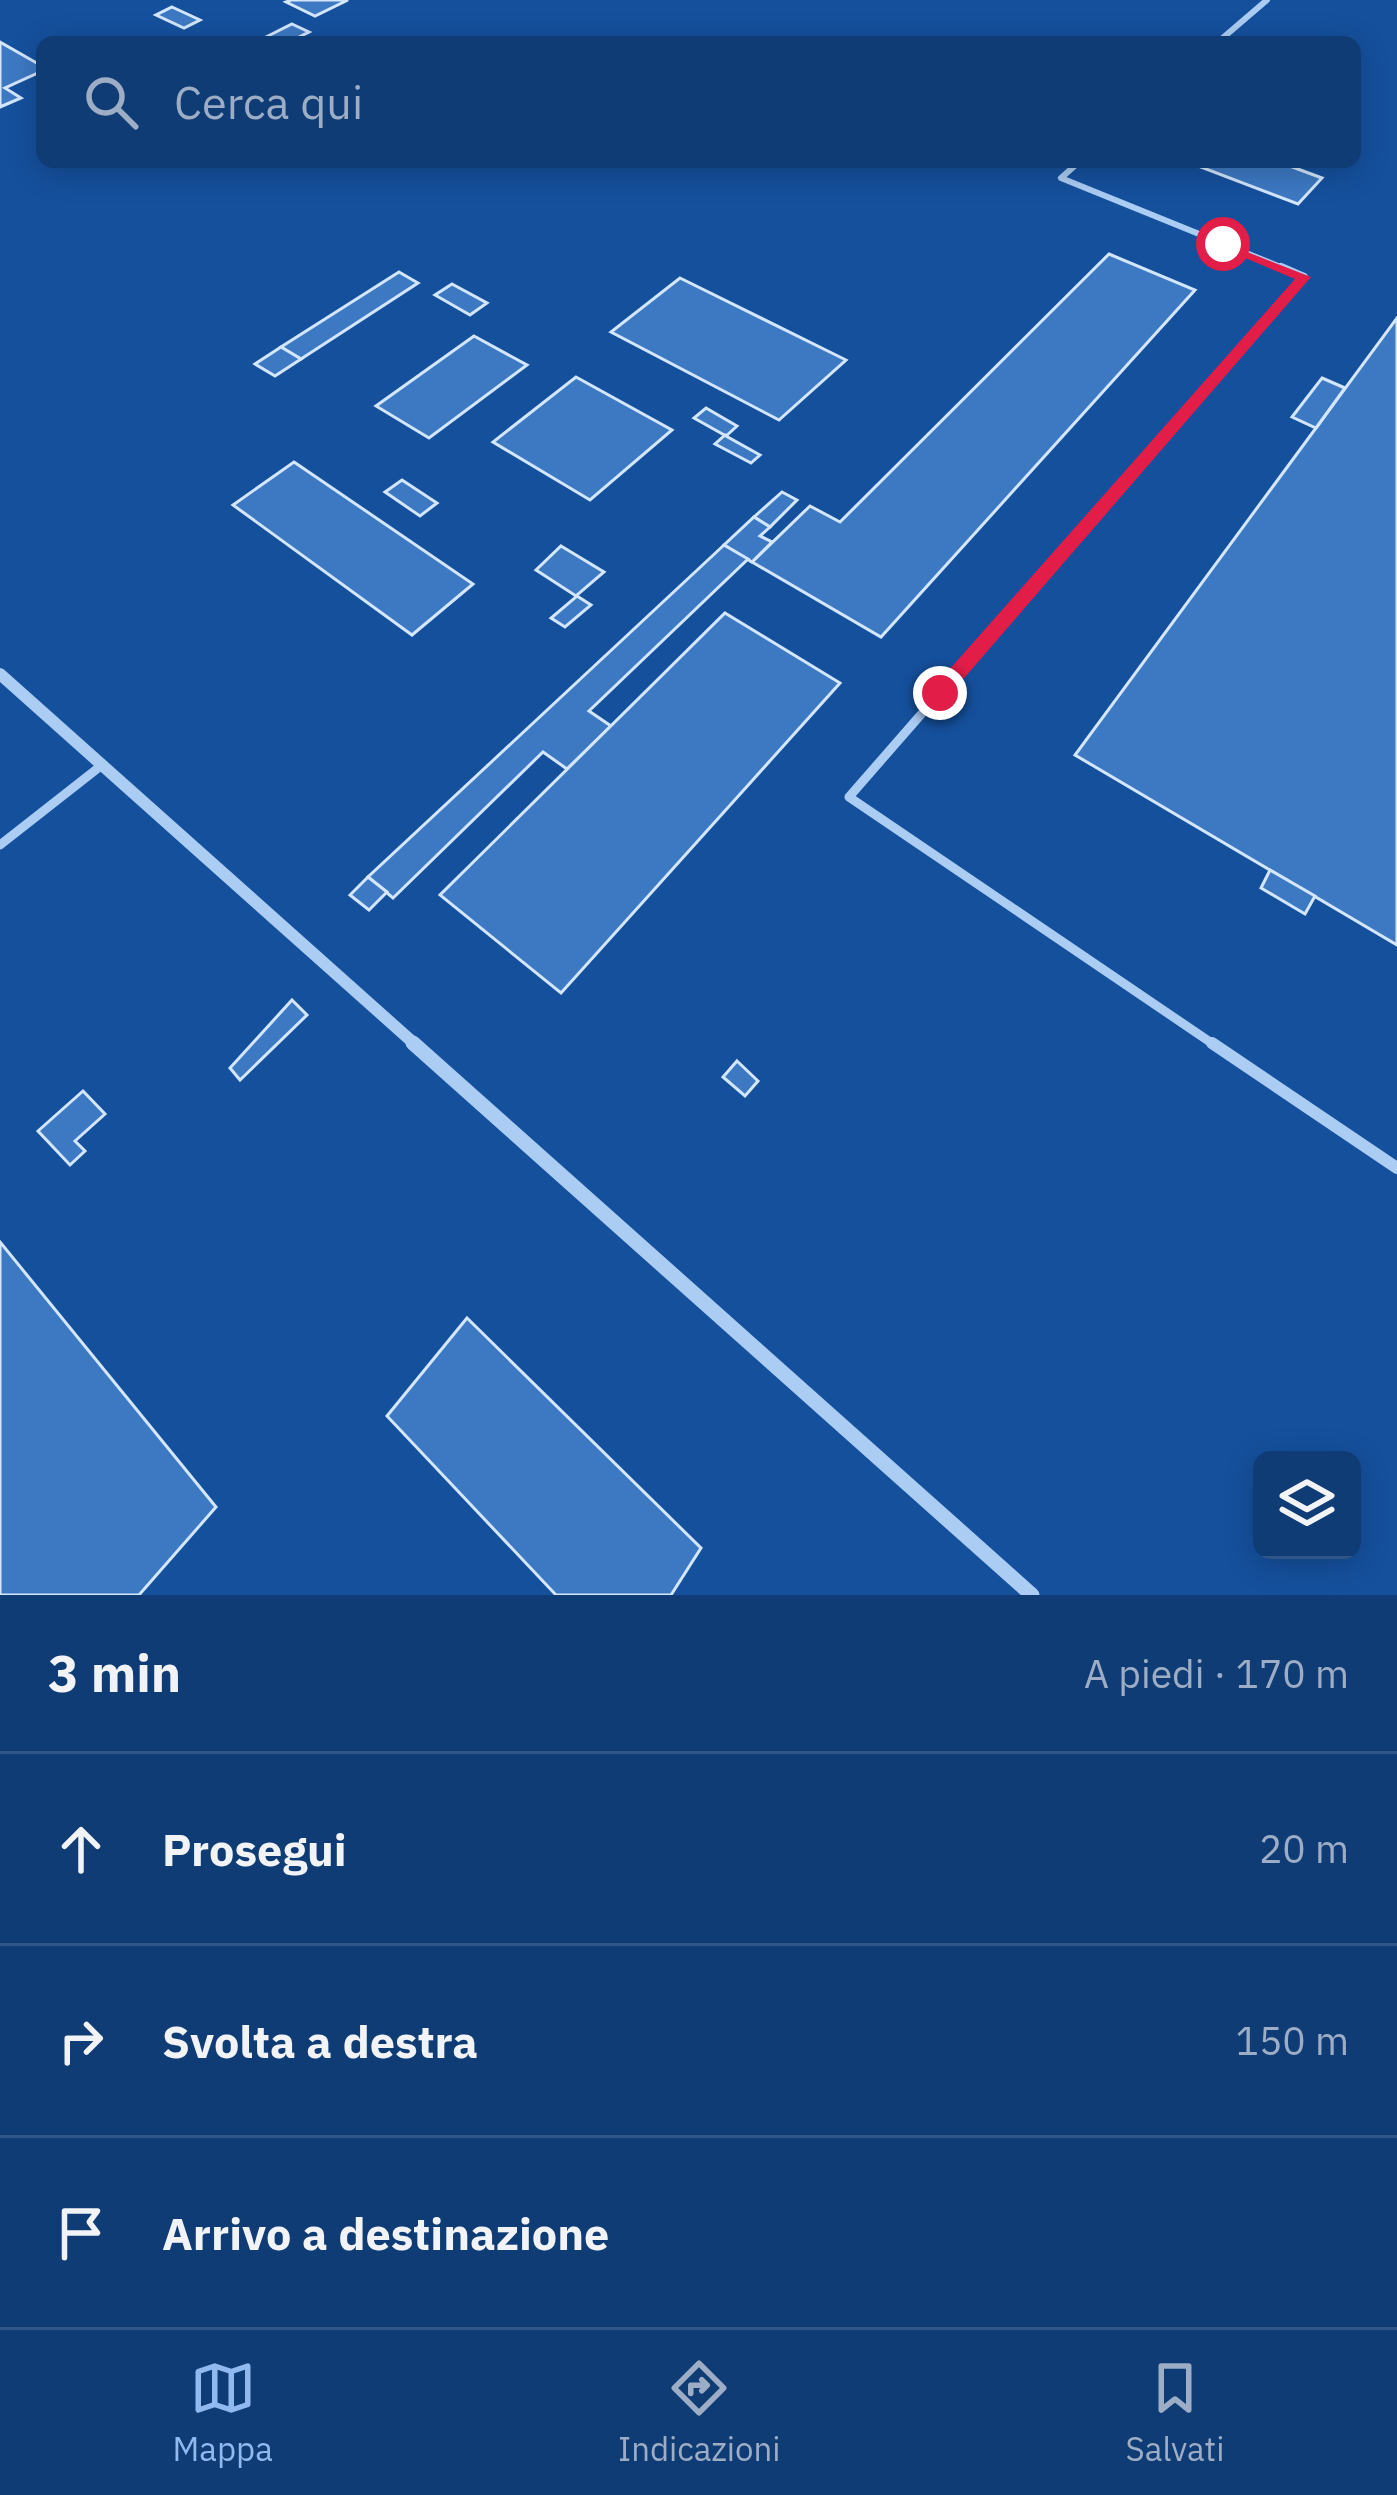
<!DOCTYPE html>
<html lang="it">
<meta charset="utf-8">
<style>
body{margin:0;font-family:"IBM Plex Sans",sans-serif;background:#19437b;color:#f1f3f6}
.controls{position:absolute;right:36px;bottom:36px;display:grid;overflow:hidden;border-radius:18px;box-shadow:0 6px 30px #0003}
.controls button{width:108px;height:108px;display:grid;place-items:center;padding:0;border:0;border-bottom:3px solid #305688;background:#103c76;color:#f1f3f6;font:60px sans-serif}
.stop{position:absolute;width:36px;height:36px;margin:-27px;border:9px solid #e11d48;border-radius:50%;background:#fff}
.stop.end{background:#e11d48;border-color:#fff;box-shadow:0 3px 12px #0008}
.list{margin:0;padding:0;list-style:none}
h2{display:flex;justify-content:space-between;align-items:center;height:156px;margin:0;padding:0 48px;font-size:51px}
h2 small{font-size:39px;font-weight:400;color:#9cadc5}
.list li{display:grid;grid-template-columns:78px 1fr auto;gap:36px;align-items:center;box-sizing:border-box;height:192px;padding:0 48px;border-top:3px solid #305688}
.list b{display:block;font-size:45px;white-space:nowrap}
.list em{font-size:39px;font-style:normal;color:#9cadc5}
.icon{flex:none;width:66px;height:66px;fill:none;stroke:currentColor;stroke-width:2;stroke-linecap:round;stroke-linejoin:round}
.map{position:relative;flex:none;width:1397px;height:1595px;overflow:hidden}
.search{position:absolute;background:#103c76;box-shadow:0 6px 30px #0003;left:36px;right:36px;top:36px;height:132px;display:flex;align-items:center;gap:30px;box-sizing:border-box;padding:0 42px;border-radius:18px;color:#9cadc5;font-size:45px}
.sheet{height:732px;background:#103c76}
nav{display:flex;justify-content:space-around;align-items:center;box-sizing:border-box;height:168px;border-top:3px solid #305688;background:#103c76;font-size:33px;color:#9cadc5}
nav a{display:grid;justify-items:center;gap:6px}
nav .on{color:#90b9f0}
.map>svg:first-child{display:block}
</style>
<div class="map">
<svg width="1397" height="1595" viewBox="0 0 1397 1595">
<rect width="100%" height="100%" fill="#15509d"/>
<g fill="#3d79c3" stroke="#d3e6fd" stroke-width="3">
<path d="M291,0H348L315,16L286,2Z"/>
<path d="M172,7L200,20L184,28L156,15Z"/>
<path d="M292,24L309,32L289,42H256Z"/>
<path d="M0,42L42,66V71L5,88L21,98L0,107Z"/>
<path d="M1202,162H1279L1322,178L1298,204L1198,166Z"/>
<path d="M1109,254L1195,290L881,637L752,562L810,506L840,522Z"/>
<path d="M399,272L418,283L301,359L281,347Z"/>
<path d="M680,278L846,360L779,420L611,332Z"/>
<path d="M452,284L487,303L470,315L435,295Z"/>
<path d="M1397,318V945L1075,755Z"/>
<path d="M474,336L527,365L429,438L376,406Z"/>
<path d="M281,347L301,359L275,376L255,364Z"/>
<path d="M576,377L672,430L590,500L493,442Z"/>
<path d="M1322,378L1345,388L1316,428L1292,417Z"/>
<path d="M706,408L737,426L726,436L694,418Z"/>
<path d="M725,435L726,436L760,455L751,463L715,444Z"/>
<path d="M294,462L473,584L412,635L233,505Z"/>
<path d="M402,480L437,503L420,516L385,492Z"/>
<path d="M782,492L797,500L770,527L754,517Z"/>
<path d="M754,517L770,527L760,536L772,542L752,562L724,545Z"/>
<path d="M724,545L748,559L589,711L611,726L567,769L543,752L393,898L368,877Z"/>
<path d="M561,546L604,572L576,596L536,570Z"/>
<path d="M577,596L591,605L565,627L551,618Z"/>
<path d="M725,613L840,683L561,993L440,895Z"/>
<path d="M1270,870L1315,896L1305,914L1261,888Z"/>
<path d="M368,877L387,892L369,910L350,895Z"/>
<path d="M292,1000L307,1015L240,1080L230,1068Z"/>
<path d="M737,1061L758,1081L745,1096L723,1077Z"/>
<path d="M83,1091L105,1114L75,1141L85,1151L70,1165L38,1131Z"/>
<path d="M0,1242L216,1507L139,1595H0Z"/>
<path d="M467,1318L701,1548L671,1595H556L387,1416Z"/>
</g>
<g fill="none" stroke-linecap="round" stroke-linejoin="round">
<g stroke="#abccf3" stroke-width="6">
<path d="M1218,42L1267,0"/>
<path d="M1079,162L1061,178L1288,270"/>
</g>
<path stroke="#abccf3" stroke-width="8" d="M1011,612L1304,277L1281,267"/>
<g stroke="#abccf3" stroke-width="9">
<path d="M1013,609L849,797L1216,1046"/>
<path d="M0,845L102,765"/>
</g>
<path stroke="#abccf3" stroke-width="12" d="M1212,1043L1397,1168"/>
<path stroke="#abccf3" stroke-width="12" d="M0,674L417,1046"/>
<path stroke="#abccf3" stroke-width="15" d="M413,1043L1032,1595"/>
</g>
<path fill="#e11d48" d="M1219,241L1311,277L946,699H933V688L1295,279L1219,247Z"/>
</svg>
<div class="controls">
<button><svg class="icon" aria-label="layers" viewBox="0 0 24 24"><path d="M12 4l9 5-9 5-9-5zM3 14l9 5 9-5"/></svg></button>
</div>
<div class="stop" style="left:1223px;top:244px"></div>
<div class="stop end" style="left:940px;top:693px"></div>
<div class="search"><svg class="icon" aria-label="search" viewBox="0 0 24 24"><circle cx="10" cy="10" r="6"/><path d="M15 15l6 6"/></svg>Cerca qui</div>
</div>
<section class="sheet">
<h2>3 min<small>A piedi · 170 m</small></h2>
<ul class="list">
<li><svg class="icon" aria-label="ahead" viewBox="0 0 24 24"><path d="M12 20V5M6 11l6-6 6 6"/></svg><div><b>Prosegui</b></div><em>20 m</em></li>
<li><svg class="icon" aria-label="right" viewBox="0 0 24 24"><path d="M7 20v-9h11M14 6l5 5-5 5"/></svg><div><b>Svolta a destra</b></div><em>150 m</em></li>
<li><svg class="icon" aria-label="arrive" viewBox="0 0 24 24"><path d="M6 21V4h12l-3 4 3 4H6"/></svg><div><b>Arrivo a destinazione</b></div></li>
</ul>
</section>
<nav>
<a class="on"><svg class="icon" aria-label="map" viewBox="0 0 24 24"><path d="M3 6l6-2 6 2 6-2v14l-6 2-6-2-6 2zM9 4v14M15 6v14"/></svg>Mappa</a>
<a><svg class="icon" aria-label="directions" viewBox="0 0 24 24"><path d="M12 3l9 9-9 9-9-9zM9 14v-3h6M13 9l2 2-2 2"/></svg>Indicazioni</a>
<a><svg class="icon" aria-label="saved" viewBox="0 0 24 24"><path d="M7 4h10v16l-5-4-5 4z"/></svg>Salvati</a>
</nav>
